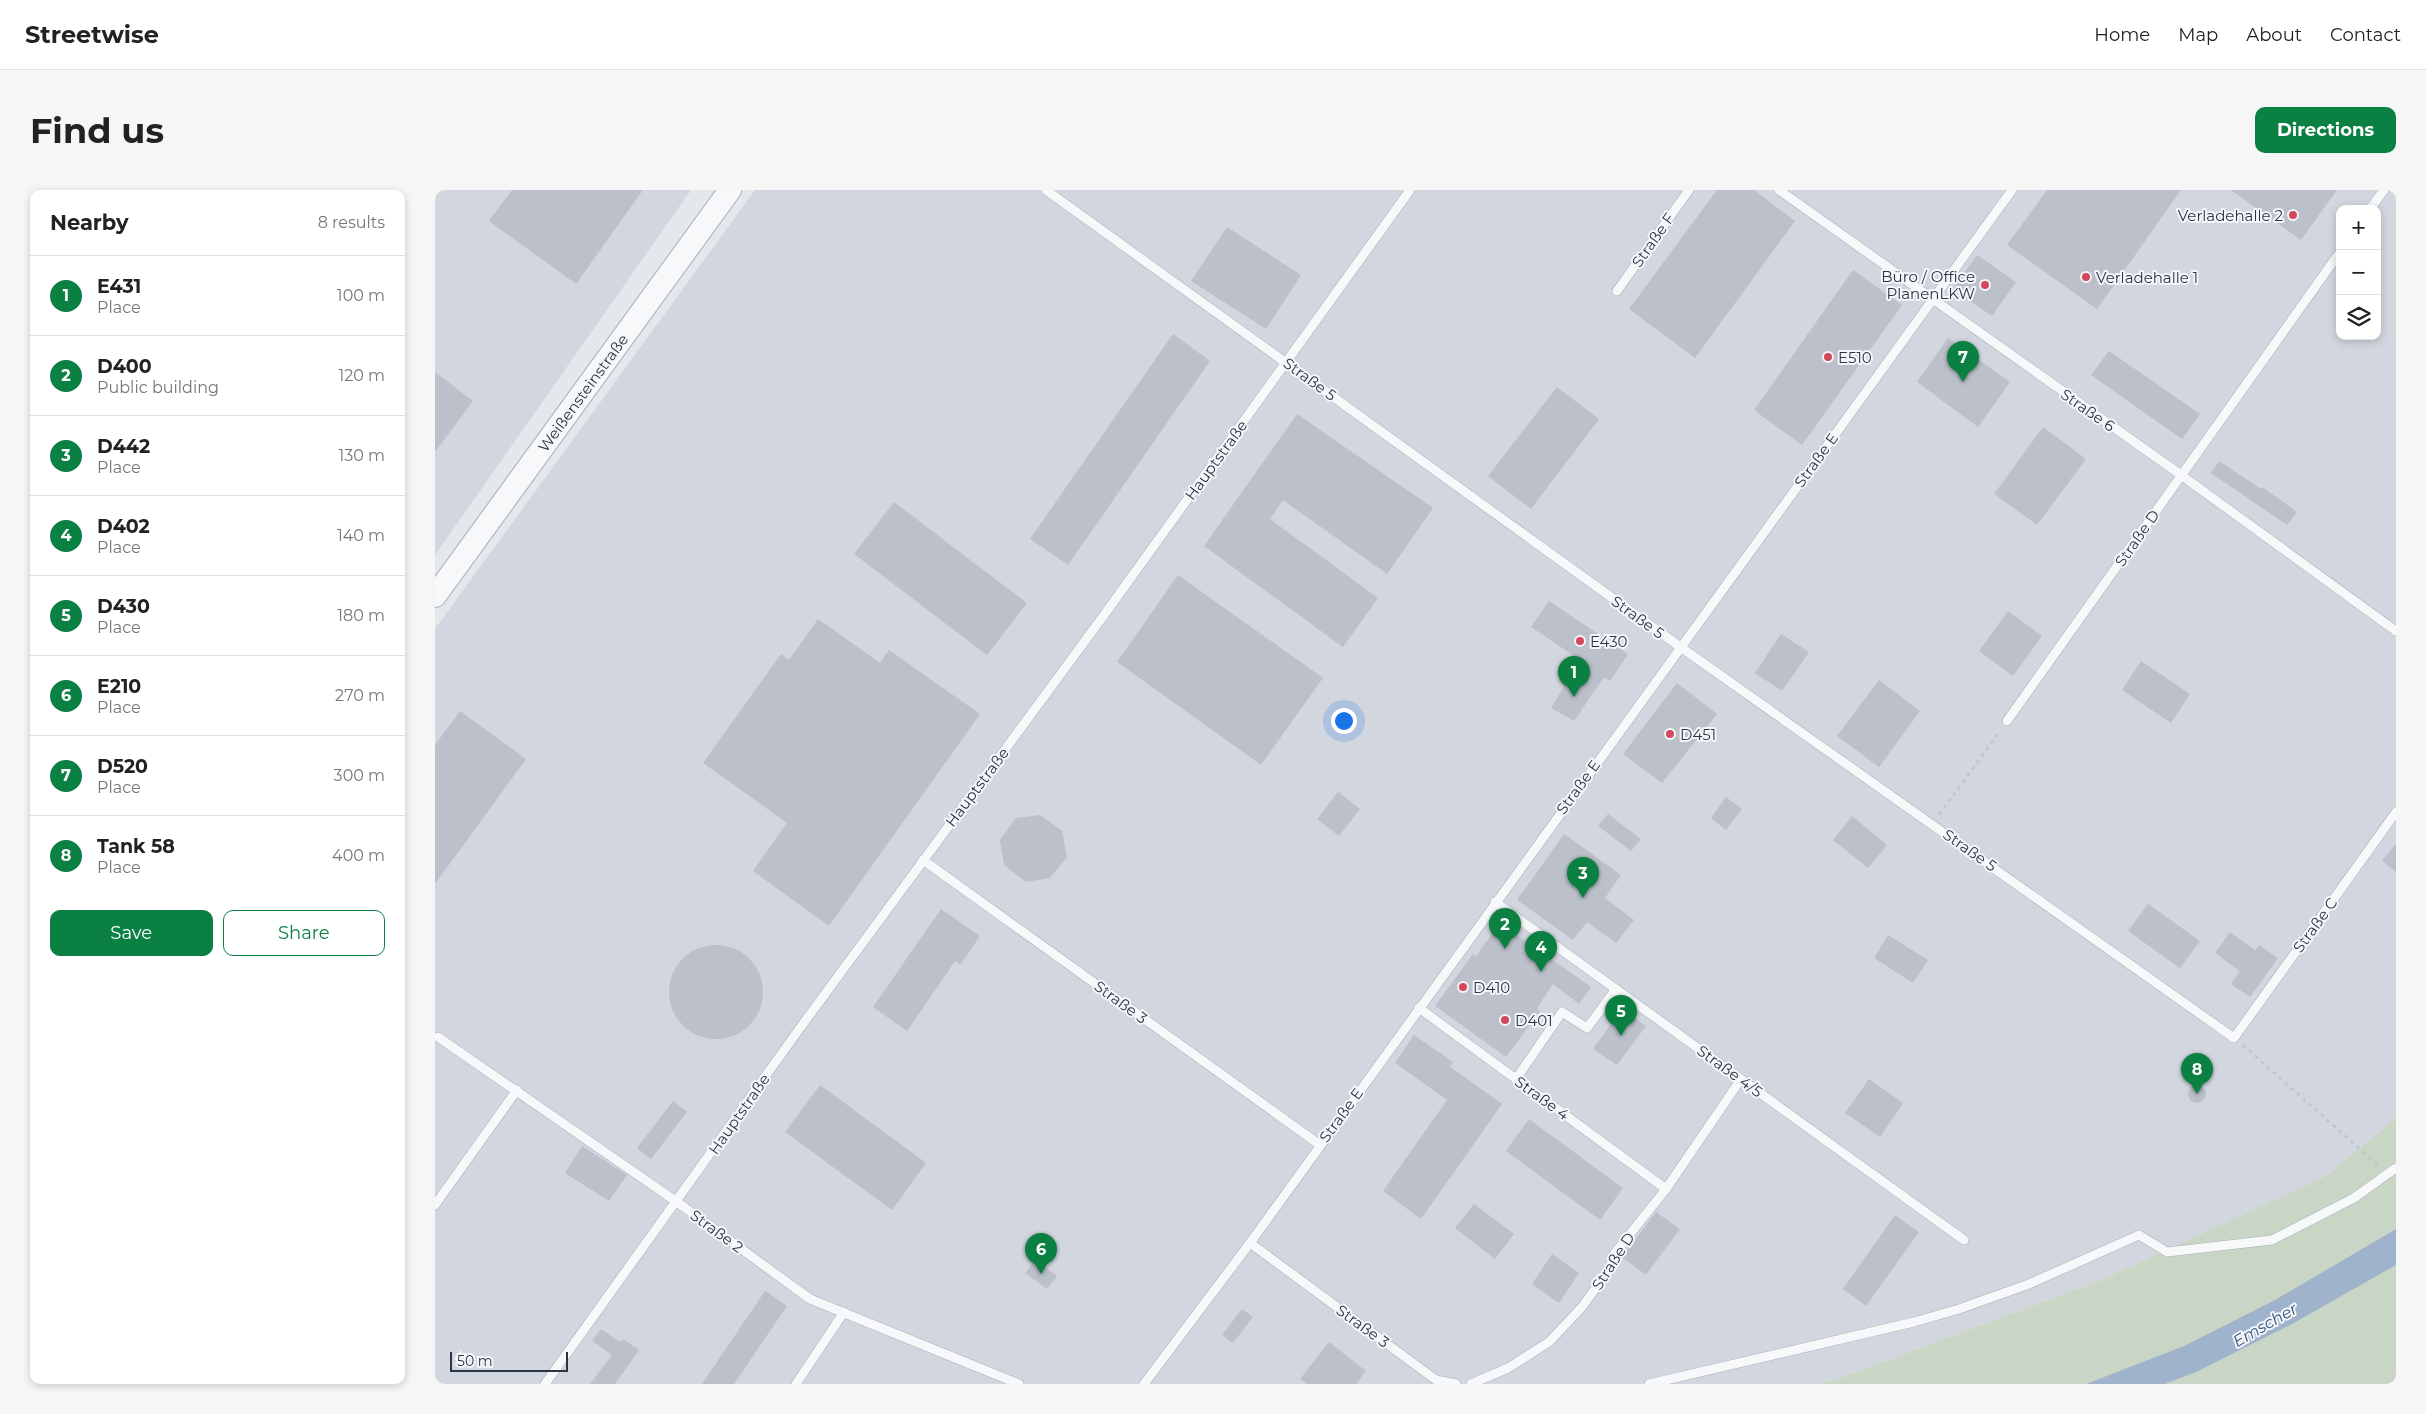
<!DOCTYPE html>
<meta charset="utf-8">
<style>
body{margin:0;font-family:Montserrat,sans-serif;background:#f6f6f6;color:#222}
.controls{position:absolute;right:15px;top:15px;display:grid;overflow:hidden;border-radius:10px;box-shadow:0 2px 8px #0003}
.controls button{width:45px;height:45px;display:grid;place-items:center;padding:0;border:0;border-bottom:1px solid #e0e0e0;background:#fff;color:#222;font:25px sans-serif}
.scale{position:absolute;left:15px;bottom:12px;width:118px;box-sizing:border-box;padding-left:5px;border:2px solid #2b3445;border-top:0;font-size:14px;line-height:18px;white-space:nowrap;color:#2b3445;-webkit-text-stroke:4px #f4f6f9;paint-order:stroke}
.you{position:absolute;left:908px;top:530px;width:18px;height:18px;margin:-12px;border:4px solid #fff;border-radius:50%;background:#1a73e8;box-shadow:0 0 0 8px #1a73e833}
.badge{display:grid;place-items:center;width:32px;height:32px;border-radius:50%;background:#0b8043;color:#fff;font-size:16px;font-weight:700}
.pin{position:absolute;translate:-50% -41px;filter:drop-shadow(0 1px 2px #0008)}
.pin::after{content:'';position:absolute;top:26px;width:18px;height:15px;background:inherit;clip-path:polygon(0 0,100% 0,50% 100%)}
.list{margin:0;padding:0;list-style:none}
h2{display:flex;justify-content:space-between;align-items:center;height:65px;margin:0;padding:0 20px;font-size:21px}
h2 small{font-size:16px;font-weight:400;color:#767676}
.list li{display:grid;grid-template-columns:32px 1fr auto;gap:15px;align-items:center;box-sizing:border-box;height:80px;padding:0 20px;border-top:1px solid #e0e0e0}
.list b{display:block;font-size:19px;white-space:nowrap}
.list p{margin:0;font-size:16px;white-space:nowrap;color:#767676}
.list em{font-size:16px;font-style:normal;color:#767676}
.actions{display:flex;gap:10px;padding:15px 20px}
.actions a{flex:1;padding:11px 0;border:1px solid #0b8043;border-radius:10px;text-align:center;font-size:18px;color:#0b8043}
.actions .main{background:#0b8043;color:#fff}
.icon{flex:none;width:28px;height:28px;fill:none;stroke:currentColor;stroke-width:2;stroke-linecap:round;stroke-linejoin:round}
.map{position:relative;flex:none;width:1961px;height:1194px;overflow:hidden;border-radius:10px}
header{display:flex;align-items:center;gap:30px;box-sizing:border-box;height:70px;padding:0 25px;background:#fff;border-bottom:1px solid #e0e0e0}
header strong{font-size:24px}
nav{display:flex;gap:28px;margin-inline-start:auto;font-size:18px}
.intro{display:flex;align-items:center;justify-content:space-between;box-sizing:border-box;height:120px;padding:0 30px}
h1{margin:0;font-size:35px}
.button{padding:12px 22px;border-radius:10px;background:#0b8043;color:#fff;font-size:18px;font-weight:700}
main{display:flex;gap:30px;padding:0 30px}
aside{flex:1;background:#fff;border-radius:10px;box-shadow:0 2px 8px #0003}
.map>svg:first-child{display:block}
</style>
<header>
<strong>Streetwise</strong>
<nav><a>Home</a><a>Map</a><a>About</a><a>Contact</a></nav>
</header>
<div class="intro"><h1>Find us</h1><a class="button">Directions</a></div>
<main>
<aside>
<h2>Nearby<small>8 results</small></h2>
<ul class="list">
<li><span class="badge">1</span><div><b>E431</b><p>Place</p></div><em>100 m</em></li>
<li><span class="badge">2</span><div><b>D400</b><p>Public building</p></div><em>120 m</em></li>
<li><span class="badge">3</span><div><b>D442</b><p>Place</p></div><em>130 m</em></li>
<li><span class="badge">4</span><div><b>D402</b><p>Place</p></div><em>140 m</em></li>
<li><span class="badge">5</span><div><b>D430</b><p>Place</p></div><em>180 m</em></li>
<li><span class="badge">6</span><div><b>E210</b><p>Place</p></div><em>270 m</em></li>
<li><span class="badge">7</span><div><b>D520</b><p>Place</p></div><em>300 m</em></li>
<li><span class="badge">8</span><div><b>Tank 58</b><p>Place</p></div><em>400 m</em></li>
</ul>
<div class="actions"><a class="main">Save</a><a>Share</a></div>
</aside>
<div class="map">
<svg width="1961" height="1194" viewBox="0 0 1961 1194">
<rect width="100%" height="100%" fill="#e4e7ec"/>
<g fill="#d2d6de" fill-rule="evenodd">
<path d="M0,0H256L0,365Z"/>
<path d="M320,0H1961V928L1891,986L1667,1090L1401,1190L1378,1194H0V439ZM1905,19H1942V146H1905Z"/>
</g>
<path fill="#c9d6c5" d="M1961,928V1194H1378L1401,1190L1667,1090L1891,986Z"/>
<path fill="#9fb4cc" d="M1961,1039V1075L1857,1134L1761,1182L1730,1194H1651L1749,1156L1840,1110Z"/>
<g fill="#bbc0ca">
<path d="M77,0H208L141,94L54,31Z"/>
<path d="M1282,0H1319L1360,31L1260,168L1194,119Z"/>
<path d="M1612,0H1746L1662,119L1572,55Z"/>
<path d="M1796,0H1902L1866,50Z"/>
<path d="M792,37L866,85L831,139L756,91Z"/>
<path d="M1542,65L1581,92L1557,126L1518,99Z"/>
<path d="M1418,80L1467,115L1367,255L1319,220Z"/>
<path d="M738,144L775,171L633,375L595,349Z"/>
<path d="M1513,148L1575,192L1543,237L1482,192Z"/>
<path d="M1674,161L1765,224L1747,249L1656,185Z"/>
<path d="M0,182L38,211L0,262Z"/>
<path d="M1122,197L1164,229L1096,319L1053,286Z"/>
<path d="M862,224L998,318L952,384L848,310L835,329L943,408L908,457L769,356Z"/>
<path d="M1608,237L1651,269L1602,335L1559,304Z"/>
<path d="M1784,271L1826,299L1827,297L1862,322L1852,335L1776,283Z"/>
<path d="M459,312L592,413L552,465L419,364Z"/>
<path d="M743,385L888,488L826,575L682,472Z"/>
<path d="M1114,411L1193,464L1175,491L1169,487L1139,531L1116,518L1145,470L1096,437Z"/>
<path d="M1573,421L1607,446L1578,486L1544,461Z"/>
<path d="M383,429L445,473L454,460L545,524L394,736L318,681L352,633L268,573L346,464L354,470Z"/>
<path d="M1346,444L1374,462L1347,501L1320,483Z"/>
<path d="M1706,471L1755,504L1736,533L1687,500Z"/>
<path d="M1444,490L1485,521L1444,577L1402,546Z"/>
<path d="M1242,493L1282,524L1227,593L1188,564Z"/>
<path d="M25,521L91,569L0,694V555Z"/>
<path d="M903,602L925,619L904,646L882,629Z"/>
<path d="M1291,607L1307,619L1291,640L1276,628Z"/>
<path d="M1173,624L1206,649L1196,661L1163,636Z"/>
<path d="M605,625L627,641L632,667L615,688L591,692L569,675L565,650L581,628Z"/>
<path d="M1417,626L1452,655L1433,678L1398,650Z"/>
<path d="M1129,644L1186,685L1170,708L1199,730L1181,753L1152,732L1138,750L1082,710Z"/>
<path d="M1961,653V682L1947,671Z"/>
<path d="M1713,714L1765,751L1745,778L1693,741Z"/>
<path d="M506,719L545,746L525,775L520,771L472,841L438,817Z"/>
<path d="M1065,733L1156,797L1144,814L1118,794L1102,818L1105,821L1071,867L1000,816L1038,764L1041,766Z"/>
<path d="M1795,742L1820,760L1824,755L1843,768L1815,807L1796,794L1805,781L1780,763Z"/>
<path d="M1453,745L1493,770L1478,793L1439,768Z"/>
<circle cx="281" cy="802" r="47"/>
<path d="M1187,819L1211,836L1182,875L1158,859Z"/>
<path d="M979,845L1018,872L1015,877L1067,914L986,1029L948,1001L1012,910L960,873Z"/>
<path d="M1434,889L1468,913L1445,947L1410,923Z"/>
<circle cx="1762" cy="904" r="9"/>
<path d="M385,895L491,973L457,1020L350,942Z"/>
<path d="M238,911L252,922L216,969L202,958Z"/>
<path d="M1094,929L1188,998L1165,1030L1071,961Z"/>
<path d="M147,956L192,985L174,1011L130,983Z"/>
<path d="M1039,1014L1079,1044L1060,1069L1020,1038Z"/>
<path d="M1221,1022L1245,1039L1211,1085L1187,1067Z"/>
<path d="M1460,1025L1484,1042L1431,1116L1408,1099Z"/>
<path d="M1117,1064L1144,1083L1124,1113L1097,1094Z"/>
<path d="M600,1070L622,1086L612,1099L590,1083Z"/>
<path d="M330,1101L352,1116L299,1194H267Z"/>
<path d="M807,1119L818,1127L798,1153L787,1145Z"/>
<path d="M166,1139L185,1152L188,1149L204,1160L180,1194H155L177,1165L157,1151Z"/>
<path d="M894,1152L931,1181L921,1194H872L865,1189Z"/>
</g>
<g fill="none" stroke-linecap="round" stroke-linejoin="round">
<g stroke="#a9aeb7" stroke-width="10">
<g id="service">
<path d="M611,0L1244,456L1799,848L1961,622"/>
<path d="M1344,0L1746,285L1961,441"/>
<path d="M1935,19L1949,0"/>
<path d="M1182,101L1254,0"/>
<path d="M1572,531L1905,62"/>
<path d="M488,670L885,955"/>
<path d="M1060,712L1529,1050"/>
<path d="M984,818L1231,999"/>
<path d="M3,847L242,1012L375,1109L584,1194"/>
<path d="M1081,889L1127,822L1152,838L1181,799"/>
<path d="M0,1015L82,900"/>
<path d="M815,1053L1001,1190L1021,1194"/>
<path d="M110,1194L365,838L672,421L975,0"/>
<path d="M361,1194L409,1122"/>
<path d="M709,1194L815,1053L1577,0"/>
<path d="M1036,1194L1073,1178L1114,1152L1147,1117L1175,1078L1179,1064L1231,999L1306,889"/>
<path d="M1214,1194L1479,1132L1524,1119L1594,1094L1704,1045L1732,1062L1837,1050L1919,1008L1961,978"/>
</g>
</g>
<g stroke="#a9aeb7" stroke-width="24">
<path id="tertiary" d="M0,406L295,0"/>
</g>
<g stroke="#c2c5cb" stroke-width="2.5" stroke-dasharray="4 4" stroke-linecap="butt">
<path d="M1504,625L1565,541"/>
<path d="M1808,855L1944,976"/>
</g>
<use href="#service" stroke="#f7f8fa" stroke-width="9"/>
<use href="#tertiary" stroke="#f7f8fa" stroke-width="22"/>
</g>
<g fill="#d1495b" stroke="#f4f6f9" stroke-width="2">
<circle cx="1858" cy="25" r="5"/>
<circle cx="1651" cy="87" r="5"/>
<circle cx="1550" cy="95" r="5"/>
<circle cx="1393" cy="167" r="5"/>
<circle cx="1145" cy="451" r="5"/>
<circle cx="1235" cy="544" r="5"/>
<circle cx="1028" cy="797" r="5"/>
<circle cx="1070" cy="830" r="5"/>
</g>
<g text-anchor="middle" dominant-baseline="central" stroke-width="4" stroke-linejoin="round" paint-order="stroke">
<g font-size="15" fill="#2b3445" stroke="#f4f6f9" text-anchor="start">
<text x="1848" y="25" text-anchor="end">Verladehalle 2</text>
<text x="1540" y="86" text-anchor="end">Büro / Office<tspan x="1540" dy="17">PlanenLKW</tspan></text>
<text x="1661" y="87">Verladehalle 1</text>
<text x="1403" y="167">E510</text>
<text x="1155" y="451">E430</text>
<text x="1245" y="544">D451</text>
<text x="1038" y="797">D410</text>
<text x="1080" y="830">D401</text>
</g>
<g font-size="15" fill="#2b3445" stroke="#f4f6f9">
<text transform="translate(1218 50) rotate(-55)">Straße F</text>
<text transform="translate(875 189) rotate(36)">Straße 5</text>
<text transform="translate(148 203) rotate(-54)">Weißensteinstraße</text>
<text transform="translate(1653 220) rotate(35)">Straße 6</text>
<text transform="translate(781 270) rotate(-54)">Hauptstraße</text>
<text transform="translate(1381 270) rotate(-54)">Straße E</text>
<text transform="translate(1702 348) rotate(-55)">Straße D</text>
<text transform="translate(1203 427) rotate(36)">Straße 5</text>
<text transform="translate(542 597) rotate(-53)">Hauptstraße</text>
<text transform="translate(1143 597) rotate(-54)">Straße E</text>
<text transform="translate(1535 660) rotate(35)">Straße 5</text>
<text transform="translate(1880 735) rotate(-54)">Straße C</text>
<text transform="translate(686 812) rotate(36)">Straße 3</text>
<text transform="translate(1295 881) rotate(36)">Straße 4/5</text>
<text transform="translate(1107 908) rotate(36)">Straße 4</text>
<text transform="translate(304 924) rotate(-55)">Hauptstraße</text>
<text transform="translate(906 925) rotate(-54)">Straße E</text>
<text transform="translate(282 1041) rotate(36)">Straße 2</text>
<text transform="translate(1178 1071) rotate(-57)">Straße D</text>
<text transform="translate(928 1136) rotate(36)">Straße 3</text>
</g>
<g font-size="16" font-style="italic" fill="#34527a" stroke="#f4f6f9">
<text transform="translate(1830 1135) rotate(-30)">Emscher</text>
</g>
</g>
</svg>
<div class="controls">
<button>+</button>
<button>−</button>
<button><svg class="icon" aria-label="layers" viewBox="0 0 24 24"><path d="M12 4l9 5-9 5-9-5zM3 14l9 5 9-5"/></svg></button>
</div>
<div class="scale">50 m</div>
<div class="you"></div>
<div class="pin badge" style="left:1139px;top:507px">1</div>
<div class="pin badge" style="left:1070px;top:759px">2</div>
<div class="pin badge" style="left:1148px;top:708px">3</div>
<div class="pin badge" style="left:1106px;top:782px">4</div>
<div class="pin badge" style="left:1186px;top:846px">5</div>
<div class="pin badge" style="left:606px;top:1084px">6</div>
<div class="pin badge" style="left:1528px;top:192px">7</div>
<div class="pin badge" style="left:1762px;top:904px">8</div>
</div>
</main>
